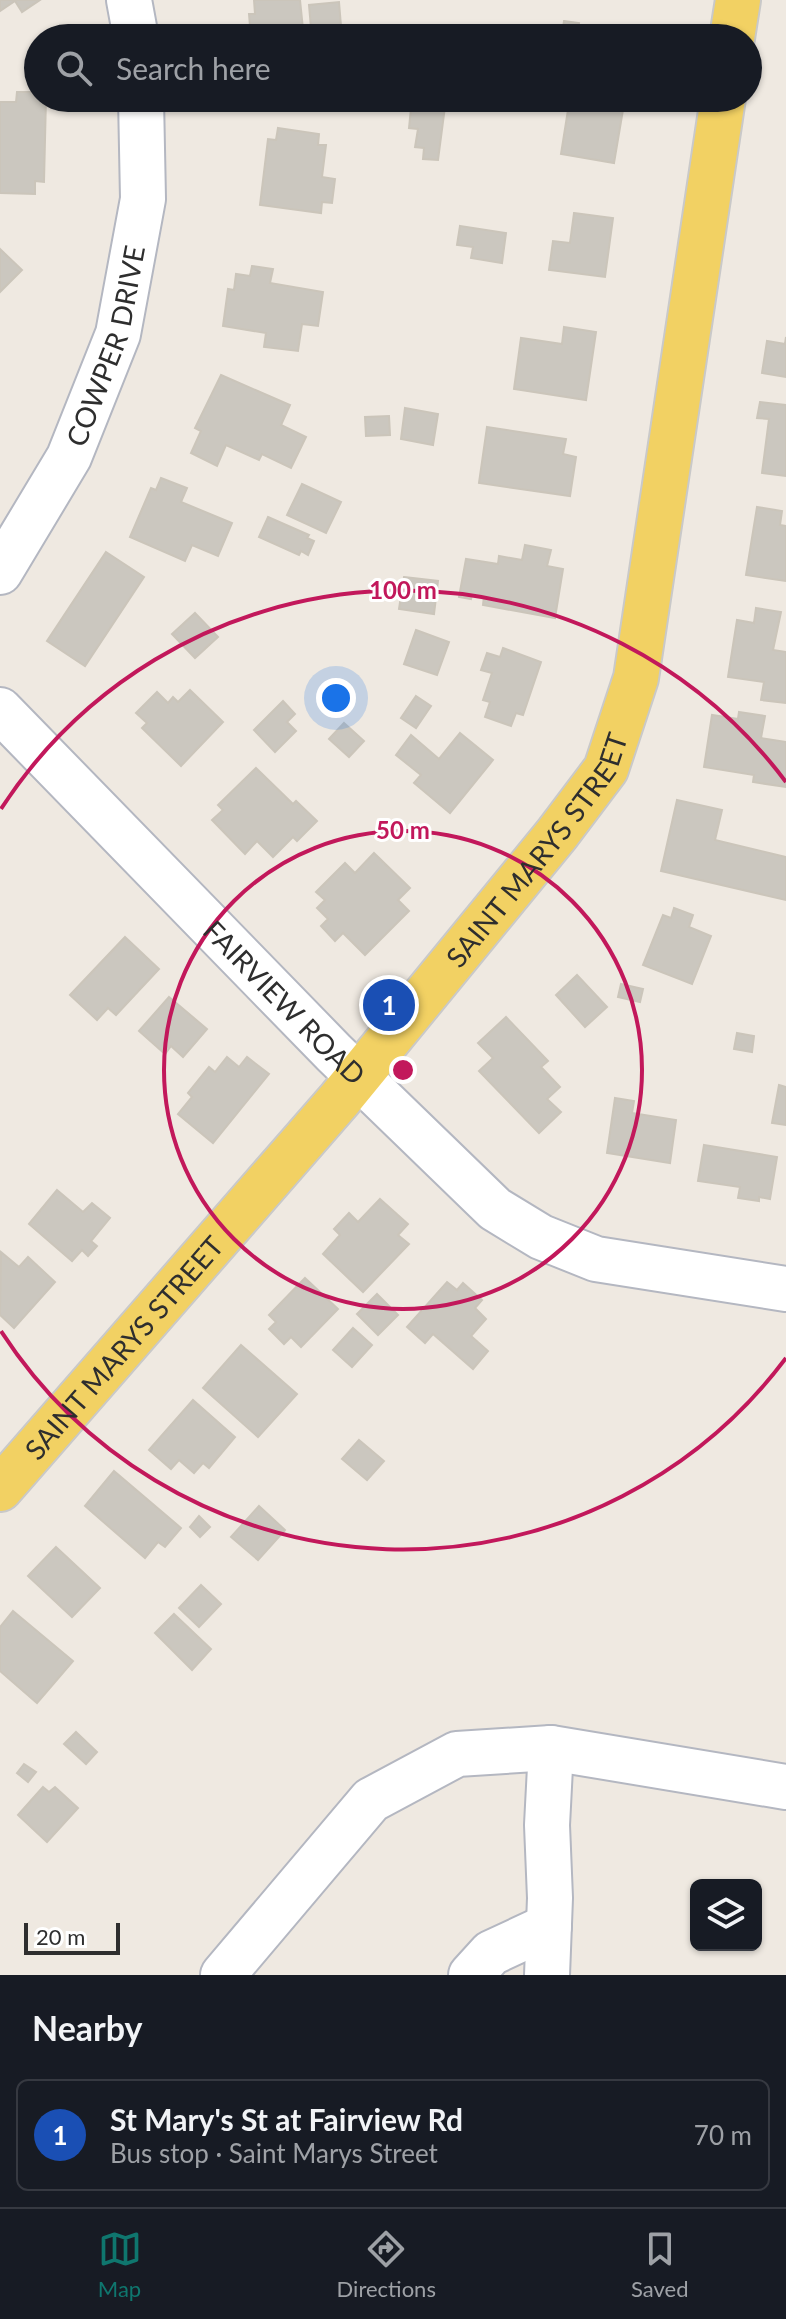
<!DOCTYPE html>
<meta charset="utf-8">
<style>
body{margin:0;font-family:Lato,sans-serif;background:#20242c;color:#f1f3f6}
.controls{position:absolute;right:24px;bottom:24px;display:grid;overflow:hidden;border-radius:12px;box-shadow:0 2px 6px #0004}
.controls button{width:72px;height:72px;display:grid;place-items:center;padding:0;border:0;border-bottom:2px solid #363941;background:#171b24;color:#f1f3f6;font:40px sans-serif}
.scale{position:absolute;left:24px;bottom:20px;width:96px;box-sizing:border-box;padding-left:8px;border:4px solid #2e2e2e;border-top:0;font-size:22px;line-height:28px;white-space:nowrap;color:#2e2e2e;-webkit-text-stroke:6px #fff;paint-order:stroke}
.you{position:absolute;left:336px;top:698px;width:28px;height:28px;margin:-20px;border:6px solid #fff;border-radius:50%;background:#1a73e8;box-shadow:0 0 0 12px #1a73e833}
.badge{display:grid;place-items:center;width:52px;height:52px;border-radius:50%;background:#0f766e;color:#fff;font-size:26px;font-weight:700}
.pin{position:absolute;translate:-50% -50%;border:4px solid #fff;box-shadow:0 2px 8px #0006}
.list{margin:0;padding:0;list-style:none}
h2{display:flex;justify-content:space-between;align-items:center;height:104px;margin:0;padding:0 32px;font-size:34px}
h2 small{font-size:26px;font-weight:400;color:#9ea1a6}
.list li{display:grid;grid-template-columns:52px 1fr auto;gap:24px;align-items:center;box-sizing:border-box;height:112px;margin:0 16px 16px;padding:0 16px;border:2px solid #363941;border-radius:12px}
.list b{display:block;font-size:30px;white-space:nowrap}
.list p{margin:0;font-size:26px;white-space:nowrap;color:#9ea1a6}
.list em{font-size:26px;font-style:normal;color:#9ea1a6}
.icon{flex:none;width:44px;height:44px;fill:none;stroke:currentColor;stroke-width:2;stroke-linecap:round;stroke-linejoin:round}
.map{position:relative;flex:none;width:786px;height:1975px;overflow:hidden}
.search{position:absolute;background:#171b24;box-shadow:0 2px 6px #0004;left:24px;right:24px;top:24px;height:88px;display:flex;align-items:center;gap:20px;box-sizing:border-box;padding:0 28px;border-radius:44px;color:#9ea1a6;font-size:30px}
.sheet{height:232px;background:#171b24}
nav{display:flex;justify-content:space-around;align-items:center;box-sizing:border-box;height:112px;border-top:2px solid #363941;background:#171b24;font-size:22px;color:#9ea1a6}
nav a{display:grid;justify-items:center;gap:4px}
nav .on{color:#0f766e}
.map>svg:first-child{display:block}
</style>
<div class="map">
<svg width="786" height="1975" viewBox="0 0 786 1975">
<rect width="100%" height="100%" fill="#efe9e1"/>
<g fill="#cbc7bf" stroke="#cbc5ba" stroke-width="2">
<path d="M0,0H40L22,12L15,1L0,11Z"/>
<path d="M254,0H300L303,29L311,28L309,5L339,2L342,38H251L249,14H255Z"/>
<path d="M564,21L579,23L577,36L562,34Z"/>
<path d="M17,92H38V98H46L44,182L35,181V194L0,193V102H16Z"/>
<path d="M412,98L446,99L438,160L423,159L424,148L415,147L418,129L409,128Z"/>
<path d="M550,98H625L614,163L561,154L568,110L548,107Z"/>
<path d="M278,128L319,134L318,145H326L322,177L335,179L332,203L322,202L321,213L260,205L268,139L276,140Z"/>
<path d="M574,213L613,218L605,277L549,270L553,241L570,243Z"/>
<path d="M460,226L506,233L502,263L471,258L473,247L457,245Z"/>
<path d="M0,249L22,270L0,292Z"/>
<path d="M252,266L273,269L270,283L323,292L318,326L302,324L298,351L264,347L266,333L223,326L228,289L234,290L236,274L250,276Z"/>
<path d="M564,327L596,332L586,400L514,389L521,338L562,344Z"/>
<path d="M786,337V377L762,373L767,341L785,344Z"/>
<path d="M221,375L290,405L281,425L306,437L291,468L262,454L259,460L226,445L217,466L191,453L201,431L195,428Z"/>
<path d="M760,402L786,405V476L762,473L769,419L757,418Z"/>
<path d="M405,408L438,414L433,445L401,439Z"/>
<path d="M389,416L390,435L366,436L365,417Z"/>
<path d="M487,427L566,439L563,454L576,457L570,496L479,483Z"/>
<path d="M161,478L187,488L181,502L232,523L218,556L192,545L185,561L130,537L151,488L156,490Z"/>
<path d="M302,484L341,502L326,533L287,515Z"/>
<path d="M757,507L782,511L780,525L786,526V581L746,575Z"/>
<path d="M268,517L309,535L307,538L314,541L308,555L301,551L299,555L259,537Z"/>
<path d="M525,545L551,550L547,566L563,569L555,618L483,605L484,596L472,595L471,599L459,597L466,559L498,564L499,556L522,560Z"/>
<path d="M106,552L144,577L85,666L47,641Z"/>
<path d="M404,577L438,581L434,614L399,609Z"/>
<path d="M756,608L781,612L773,650L786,652V703L761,700L764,682L728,677L737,620L754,623Z"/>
<path d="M195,613L218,637L195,658L172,634Z"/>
<path d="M416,630L449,642L437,675L404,664Z"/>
<path d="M503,648L541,662L523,715L516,713L511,726L485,717L490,702L483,700L492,673L481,670L487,653L500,657Z"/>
<path d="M190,690L223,722L181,766L142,728L147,723L136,713L157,692L168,703L173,697L178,702Z"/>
<path d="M416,696L431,706L416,728L401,718Z"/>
<path d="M283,701L295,714L287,722L296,731L275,752L254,730Z"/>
<path d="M739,712L765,716L761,738L786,742V787L753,782L754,775L704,767L712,715L738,719Z"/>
<path d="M344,723L364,741L349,757L329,739Z"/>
<path d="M460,733L493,760L450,813L414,783L421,775L396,755L411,735L439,759Z"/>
<path d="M256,768L293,804L296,801L317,821L297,841L293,837L273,857L257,841L245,854L212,820L223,810L218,805Z"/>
<path d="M677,800L722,810L715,840L786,857V900L661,871Z"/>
<path d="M374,853L410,888L398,900L409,911L365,955L343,933L335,941L321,926L328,919L317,908L325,900L316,892L345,863L355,873Z"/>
<path d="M674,908L693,915L689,927L711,936L692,984L643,965L663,915L671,918Z"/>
<path d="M125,937L159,969L116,1015L108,1008L97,1020L70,995Z"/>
<path d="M577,975L607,1007L585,1027L556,995Z"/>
<path d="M621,984L643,989L640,1002L618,997Z"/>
<path d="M169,997L207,1029L183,1057L171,1046L165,1054L139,1031Z"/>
<path d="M506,1017L548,1061L541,1067L560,1087L547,1099L561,1112L539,1133L479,1071L493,1058L478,1043Z"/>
<path d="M737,1033L754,1036L752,1052L734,1049Z"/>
<path d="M227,1057L239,1067L247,1057L269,1074L213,1143L178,1114L192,1097L188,1093L209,1067L215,1072Z"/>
<path d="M779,1085L786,1087V1125L772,1123Z"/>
<path d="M615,1098L634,1101L632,1113L676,1120L670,1163L607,1153Z"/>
<path d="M704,1145L777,1157L770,1199L759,1197V1201L738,1198L740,1187L698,1181Z"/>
<path d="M57,1190L83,1212L92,1203L110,1218L91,1241L97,1246L88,1256L82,1250L72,1261L29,1224Z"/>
<path d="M380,1199L408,1224L398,1235L409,1244L363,1292L323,1254L340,1235L334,1229L349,1213L358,1222Z"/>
<path d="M1,1252L19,1267L28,1257L55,1282L14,1328L0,1315Z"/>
<path d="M305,1278L338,1309L301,1347L291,1337L284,1344L269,1329L276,1322L269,1315Z"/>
<path d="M447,1282L457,1290L463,1283L482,1300L475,1308L486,1319L471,1336L488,1351L473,1369L433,1334L425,1343L407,1327Z"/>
<path d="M377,1294L398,1315L378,1335L357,1314Z"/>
<path d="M353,1328L372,1345L352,1367L333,1350Z"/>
<path d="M241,1345L297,1394L258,1437L203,1388Z"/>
<path d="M193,1400L235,1437L209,1468L203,1463L194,1473L179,1460L171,1469L149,1450Z"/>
<path d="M359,1440L384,1461L367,1480L342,1459Z"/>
<path d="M114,1471L181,1528L165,1547L158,1542L145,1558L85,1506Z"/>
<path d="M259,1506L285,1530L258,1560L231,1537Z"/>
<path d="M199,1516L210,1527L200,1537L190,1527Z"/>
<path d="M56,1547L100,1588L72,1617L28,1576Z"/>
<path d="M201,1585L221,1604L199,1627L179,1608Z"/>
<path d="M13,1611L73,1661L37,1703L0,1671V1627Z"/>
<path d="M174,1614L211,1649L192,1670L155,1633Z"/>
<path d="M76,1732L97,1752L86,1764L64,1744Z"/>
<path d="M24,1764L36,1772L28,1782L17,1773Z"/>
<path d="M43,1787L49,1792L55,1787L78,1808L47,1842L18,1815Z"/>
</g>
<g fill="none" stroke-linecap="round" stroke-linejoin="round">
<g stroke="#b4b7c1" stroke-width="48">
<g id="minor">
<path d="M129,0L136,38"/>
<path id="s1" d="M0,572L69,457L118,334L143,199L141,98"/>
<path id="s2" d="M0,710L334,1053L495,1209L541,1237L596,1259L786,1289"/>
<path d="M223,1975L371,1800L457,1754L551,1748L786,1787"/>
<path d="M471,1975L491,1953L549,1926"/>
<path d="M547,1975L550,1898L547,1825L551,1748"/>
</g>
</g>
<g stroke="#c9c9c9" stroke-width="48">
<g id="major">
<path d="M732,38L738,0"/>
<path id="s3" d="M0,1489L340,1099L557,834L606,769L636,678L723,98"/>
</g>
</g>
<use href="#minor" stroke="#fff" stroke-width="44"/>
<use href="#major" stroke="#f2d163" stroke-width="44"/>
</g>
<g fill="none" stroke="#c2185b" stroke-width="4">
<circle cx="403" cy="1070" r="239"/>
<path d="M786 1358A479 479 0 0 1 1 1331M1 809A479 479 0 0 1 786 782"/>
</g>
<g text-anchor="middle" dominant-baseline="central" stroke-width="6" stroke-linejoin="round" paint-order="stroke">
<g font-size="28" fill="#2e2e2e" stroke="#fff">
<text stroke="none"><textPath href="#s1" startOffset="252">COWPER DRIVE</textPath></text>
<text stroke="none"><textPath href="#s3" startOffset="836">SAINT MARYS STREET</textPath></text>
<text stroke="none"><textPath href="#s2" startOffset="408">FAIRVIEW ROAD</textPath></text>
<text stroke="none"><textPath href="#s3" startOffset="188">SAINT MARYS STREET</textPath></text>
</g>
</g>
<circle cx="403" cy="1070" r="12" fill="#c2185b" stroke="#fff" stroke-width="4"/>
<g font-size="24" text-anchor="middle" font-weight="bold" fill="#c2185b" stroke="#fff" stroke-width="6" stroke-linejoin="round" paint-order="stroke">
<text x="403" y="599">100 m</text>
<text x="403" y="839">50 m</text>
</g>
</svg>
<div class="controls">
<button><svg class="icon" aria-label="layers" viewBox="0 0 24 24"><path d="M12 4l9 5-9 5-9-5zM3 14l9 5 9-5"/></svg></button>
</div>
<div class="scale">20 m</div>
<div class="you"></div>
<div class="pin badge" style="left:389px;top:1005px;background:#1a4fb4">1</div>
<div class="search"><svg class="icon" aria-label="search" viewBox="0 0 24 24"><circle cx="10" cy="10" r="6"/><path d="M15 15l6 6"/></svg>Search here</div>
</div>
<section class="sheet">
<h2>Nearby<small></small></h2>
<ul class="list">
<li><span class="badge" style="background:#1a4fb4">1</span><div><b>St Mary's St at Fairview Rd</b><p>Bus stop · Saint Marys Street</p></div><em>70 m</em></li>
</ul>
</section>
<nav>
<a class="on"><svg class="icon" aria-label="map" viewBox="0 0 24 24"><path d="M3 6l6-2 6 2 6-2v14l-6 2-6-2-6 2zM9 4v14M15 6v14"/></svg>Map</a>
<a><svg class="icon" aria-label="directions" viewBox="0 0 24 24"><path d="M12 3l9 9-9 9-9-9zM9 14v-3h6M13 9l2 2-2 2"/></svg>Directions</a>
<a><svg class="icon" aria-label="saved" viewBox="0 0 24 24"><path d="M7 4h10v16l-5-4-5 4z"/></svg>Saved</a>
</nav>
